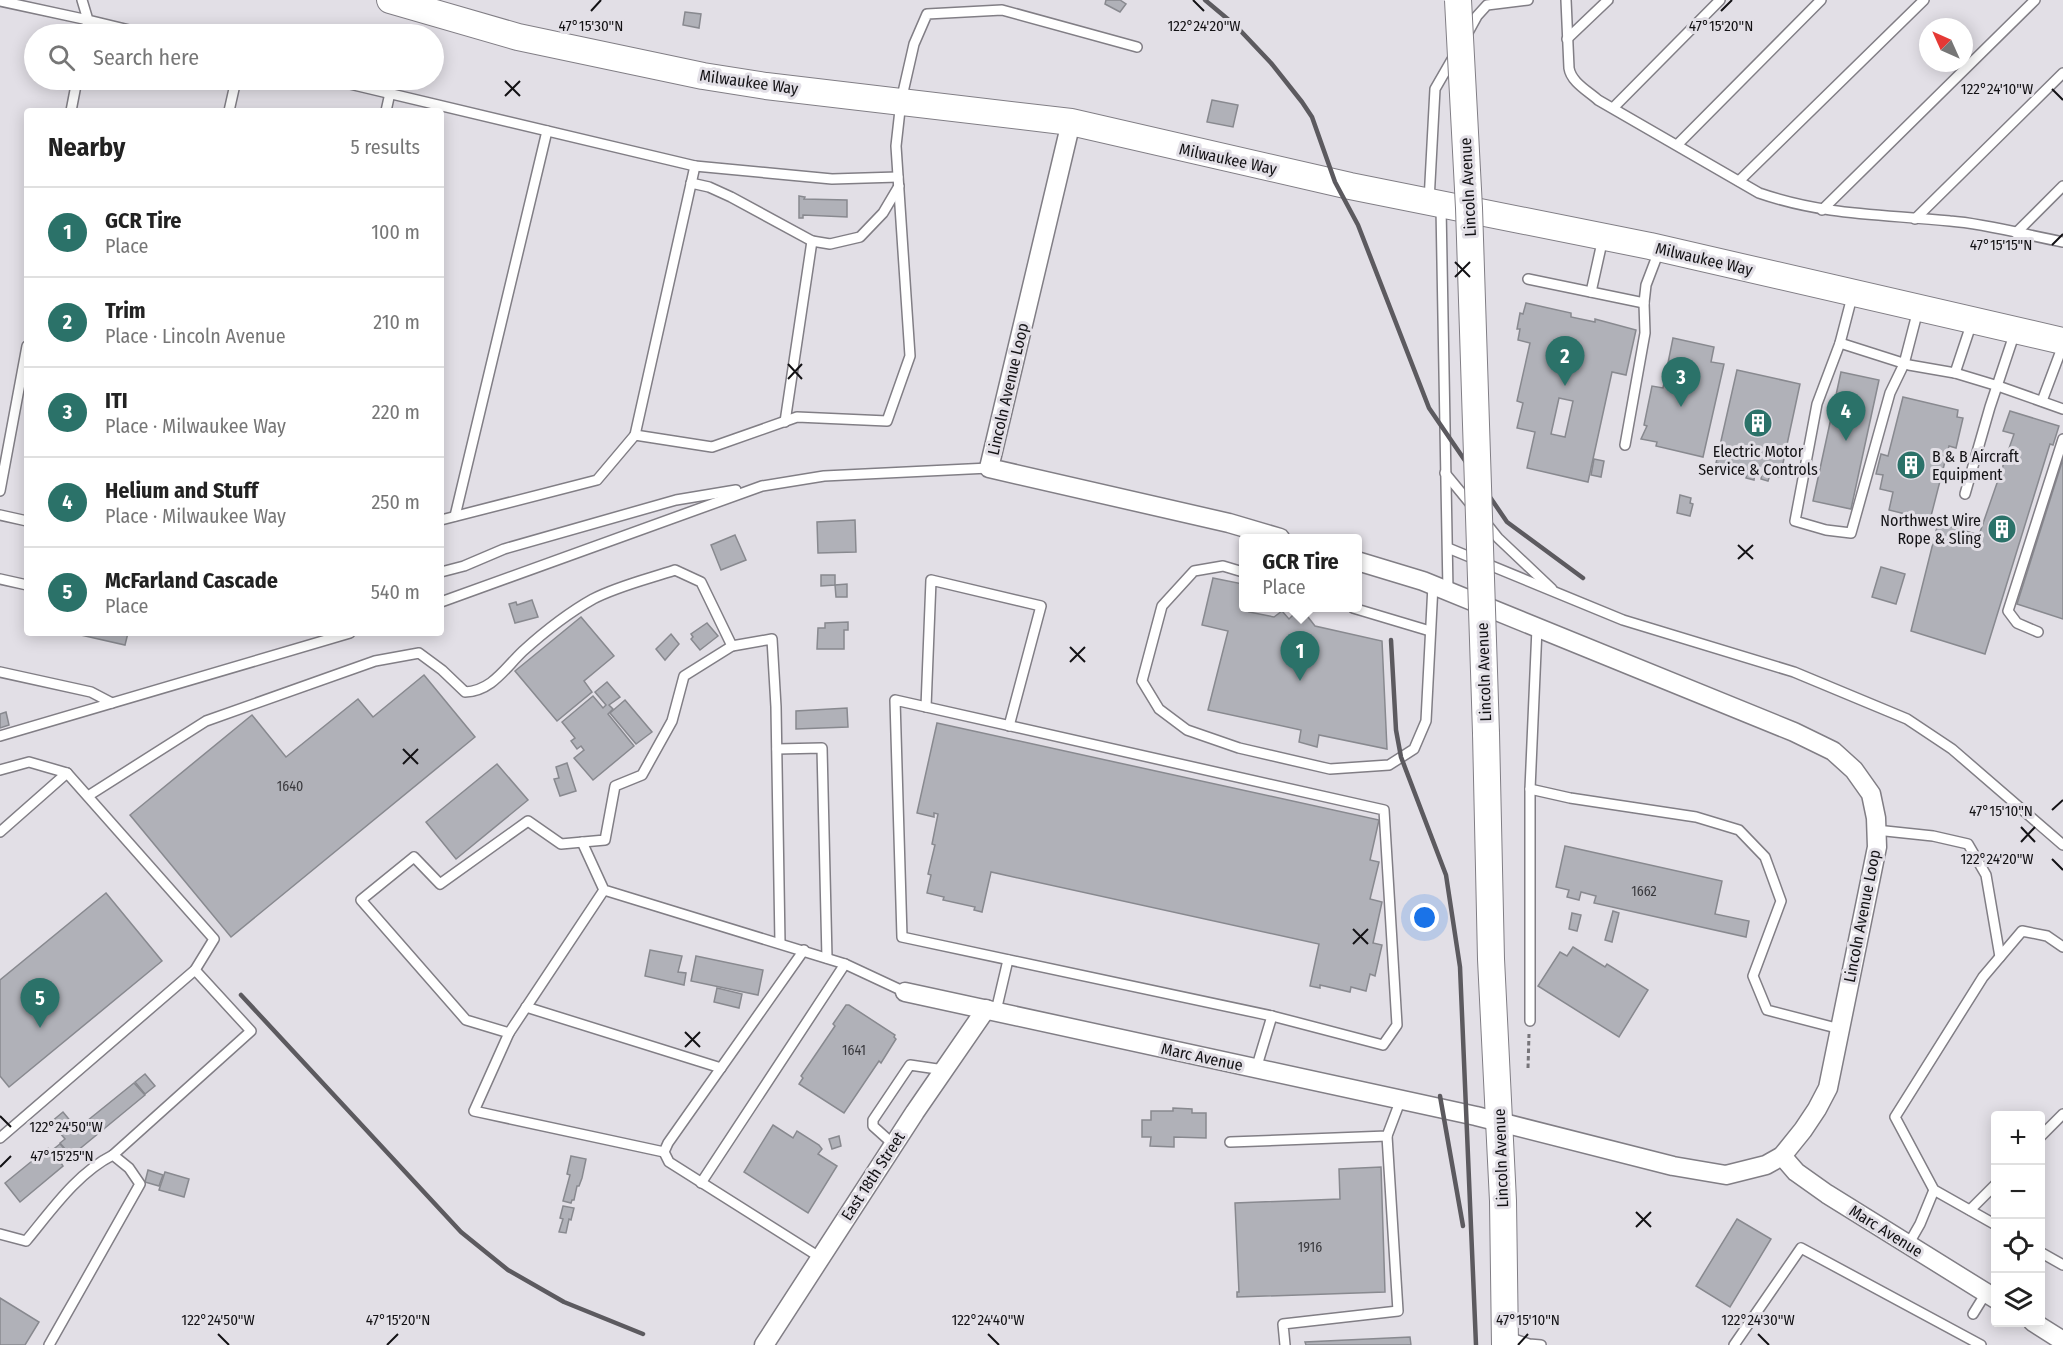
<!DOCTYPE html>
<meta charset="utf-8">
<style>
body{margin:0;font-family:"Fira Sans Condensed",sans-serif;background:#f6f6f6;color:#222}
.controls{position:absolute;right:18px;bottom:18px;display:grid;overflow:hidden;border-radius:6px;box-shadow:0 3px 15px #0003}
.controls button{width:54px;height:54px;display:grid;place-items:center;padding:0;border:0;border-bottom:2px solid #e0e0e0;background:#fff;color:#222;font:30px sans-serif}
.compass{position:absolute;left:1919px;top:18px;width:54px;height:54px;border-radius:50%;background:#fff;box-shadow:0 3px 15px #0003;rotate:315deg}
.you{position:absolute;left:1425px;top:918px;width:21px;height:21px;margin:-15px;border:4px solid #fff;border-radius:50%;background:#1a73e8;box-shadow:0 0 0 9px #1a73e833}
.badge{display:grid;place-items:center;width:39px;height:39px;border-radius:50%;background:#2b7269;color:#fff;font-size:20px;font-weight:700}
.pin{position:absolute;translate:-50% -50px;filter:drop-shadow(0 2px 3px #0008)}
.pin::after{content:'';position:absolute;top:32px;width:21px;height:18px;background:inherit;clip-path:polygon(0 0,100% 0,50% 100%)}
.popup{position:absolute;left:1239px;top:534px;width:123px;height:78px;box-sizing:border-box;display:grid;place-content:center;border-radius:6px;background:#fff;filter:drop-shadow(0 2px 4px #0005);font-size:20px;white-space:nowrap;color:#767676}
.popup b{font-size:22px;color:#222}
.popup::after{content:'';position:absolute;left:50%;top:100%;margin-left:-12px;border:12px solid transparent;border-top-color:#fff}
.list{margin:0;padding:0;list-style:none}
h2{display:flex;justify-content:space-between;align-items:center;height:78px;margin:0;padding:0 24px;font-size:26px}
h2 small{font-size:20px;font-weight:400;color:#767676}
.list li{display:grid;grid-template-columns:39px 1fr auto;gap:18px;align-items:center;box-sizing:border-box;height:90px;padding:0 24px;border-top:2px solid #e0e0e0}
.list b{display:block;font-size:22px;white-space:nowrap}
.list p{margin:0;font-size:20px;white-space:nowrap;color:#767676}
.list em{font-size:20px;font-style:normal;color:#767676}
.icon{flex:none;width:33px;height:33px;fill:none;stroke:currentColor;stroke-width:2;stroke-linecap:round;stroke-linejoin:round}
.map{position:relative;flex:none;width:2063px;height:1345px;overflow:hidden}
.search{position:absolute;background:#fff;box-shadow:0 3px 15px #0003;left:24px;top:24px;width:420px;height:66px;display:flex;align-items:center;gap:15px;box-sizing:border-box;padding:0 21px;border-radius:33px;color:#767676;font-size:22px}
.panel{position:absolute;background:#fff;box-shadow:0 3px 15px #0003;left:24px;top:108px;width:420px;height:528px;border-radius:6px}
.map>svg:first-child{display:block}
</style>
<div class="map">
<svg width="2063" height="1345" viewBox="0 0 2063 1345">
<rect width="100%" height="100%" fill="#e2dfe6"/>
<g fill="#b0b1b8" stroke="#88898f" stroke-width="1.5" fill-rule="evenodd">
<path d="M1106,0H1120L1126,4L1120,12L1105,4Z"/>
<path d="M685,12L701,14L699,28L683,25Z"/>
<path d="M1212,100L1238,105L1233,127L1207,122Z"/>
<path d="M799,196L805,197L804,199L847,200V217L803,215V218H799Z"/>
<path d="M1526,303L1571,313V317L1595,322V319L1636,330L1626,375L1612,372L1588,482L1527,468L1535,432L1517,428L1523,403L1517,401L1530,343L1518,340L1520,329H1517L1520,313L1523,314ZM1559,398L1573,401L1565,437L1551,434Z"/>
<path d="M1673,338L1714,347L1711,362L1724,364L1703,457L1656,446L1657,442L1641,439L1647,426L1644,425L1652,386L1663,388Z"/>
<path d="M1737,370L1800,384L1780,477L1770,475L1768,481L1761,479L1762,474L1755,472L1754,480L1746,478L1748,470L1716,463Z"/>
<path d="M1841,372L1879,380L1851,509L1813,501Z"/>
<path d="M1903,397L1958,410L1957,417L1963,418L1956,448L1949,446L1930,520L1889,510L1893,492L1880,489L1883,475L1876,474L1881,454L1888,456Z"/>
<path d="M2010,411L2059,426L2053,445L2050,444L1985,654L1911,631L1938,523L1979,535L2014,434L2003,431Z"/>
<path d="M1594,459L1604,461L1601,477L1591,475Z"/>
<path d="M2063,459V619L2017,604Z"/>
<path d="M1680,495L1691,498L1690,503L1693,504L1690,516L1677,513Z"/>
<path d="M855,520L856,552L818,553L817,522Z"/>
<path d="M735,535L746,560L721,570L711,545Z"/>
<path d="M1881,567L1905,574L1896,604L1872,597Z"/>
<path d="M821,575H835V585L821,586Z"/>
<path d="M1213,578L1243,584V608H1250L1249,612L1274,617L1282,611L1289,619L1294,614L1308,617L1315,626L1382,641L1387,749L1319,735L1317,747L1299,742L1301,730L1208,710L1228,631L1202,625Z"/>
<path d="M847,584V597H836L835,585Z"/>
<path d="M532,600L538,617L515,623L509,604L516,602L517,605Z"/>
<path d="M581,617L614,656L584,681L592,692L557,721L515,671Z"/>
<path d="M848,622V630H844V649H817L818,628H825V623Z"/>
<path d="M707,623L718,636L700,650L691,639L693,637L691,634Z"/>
<path d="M72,633H128L125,645Z"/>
<path d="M671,634L679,644L665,660L656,649Z"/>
<path d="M424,675L475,737L231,937L130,815L252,715L286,757L358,699L373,717Z"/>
<path d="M607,682L620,697L609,705L613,709L608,714L634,746L593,780L574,758L584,750L581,746L577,749L571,741L575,738L562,722L593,696L603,708L606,705L595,692Z"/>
<path d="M625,700L652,732L636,744L610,713Z"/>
<path d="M847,708L848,727L796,729V711Z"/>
<path d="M6,712L9,725L0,728V714Z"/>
<path d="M937,723L1379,820L1370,860L1379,862L1370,899L1382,902L1373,943L1382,945L1375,976L1370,974L1366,991L1351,987L1350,992L1320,985V988L1310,986L1319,944L991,872L982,912L974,910L975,907L943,900L944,897L927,893L931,875L928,874L935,845L932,844L938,814L934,813V817L917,813Z"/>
<path d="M567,763L576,791L560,796L554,779L559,778L556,767Z"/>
<path d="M497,764L528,800L456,859L426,822Z"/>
<path d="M1565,846L1722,881L1715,914L1749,921L1746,937L1594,903L1596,896L1581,892L1579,900L1567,897L1569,890L1556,887Z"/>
<path d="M106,893L162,961L9,1087L0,1076V980Z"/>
<path d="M1613,911L1619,913L1612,942L1605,940Z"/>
<path d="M1572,913L1581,915L1577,931L1569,929Z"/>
<path d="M1573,947L1605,967L1607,964L1648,990L1619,1037L1538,986L1560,952L1567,956Z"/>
<path d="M650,950L682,956L678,972L686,973L684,985L645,976Z"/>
<path d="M696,956L763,970L758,995L691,981Z"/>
<path d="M717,988L742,994L739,1008L714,1002Z"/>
<path d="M846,1005H849L895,1035L894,1037L896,1039L881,1063L879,1061L844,1113L799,1084L803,1078L801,1076L835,1026L833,1024Z"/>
<path d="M145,1074L155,1086L145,1094L135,1082Z"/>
<path d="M134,1083L145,1095L71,1156L60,1143L65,1139L51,1122L63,1112L77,1129Z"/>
<path d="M1173,1108L1192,1109V1113H1206V1138L1174,1137V1147L1150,1146L1151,1137H1142V1120H1151V1111H1173Z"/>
<path d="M773,1125L793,1138L797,1131L819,1145L822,1149L818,1154L837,1166L808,1213L744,1172Z"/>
<path d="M839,1136L841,1146L832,1149L829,1139Z"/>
<path d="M60,1144L70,1155L61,1163L63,1166L20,1202L5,1183L48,1148L51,1151Z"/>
<path d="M571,1156L586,1159L582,1178L579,1186H577L574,1200H572L571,1203L563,1201L570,1175L567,1174Z"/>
<path d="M1381,1167L1385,1292L1237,1297V1292H1239L1235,1203L1340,1199L1339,1169Z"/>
<path d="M148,1170L163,1175L159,1186L145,1182Z"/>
<path d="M165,1172L189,1179L184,1197L159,1190Z"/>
<path d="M563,1206L574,1208L571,1220L569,1219L566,1233L559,1232L563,1219L560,1218Z"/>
<path d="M1737,1219L1771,1239L1730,1307L1696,1286Z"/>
<path d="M0,1298L39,1322L25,1345H0Z"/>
<path d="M1410,1337L1411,1345H1306L1305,1342Z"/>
</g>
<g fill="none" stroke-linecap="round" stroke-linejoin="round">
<g stroke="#817e85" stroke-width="12">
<g id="lane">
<path d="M82,0L88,20L146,34"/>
<path d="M1566,0L1569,68C1571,82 1588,91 1598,100L1759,193C1826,216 1882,214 1950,221C1988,224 2026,235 2063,242"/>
<path d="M0,1L88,20L85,34"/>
<path d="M1466,36L1477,16L1487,5L1528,0"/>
<path d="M1567,39L1608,0"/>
<path d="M333,80L695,166L635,435L712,447L797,417L887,421L910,356L896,146L901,101L914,44L927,14L1002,10L1137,47"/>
<path d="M1613,108L1720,0"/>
<path d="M71,111L77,80"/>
<path d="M229,111L236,80"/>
<path d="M386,111L390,93"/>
<path d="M1677,145L1821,0"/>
<path d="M695,166L832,179L898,177"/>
<path d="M1739,181L1924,0"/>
<path d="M691,183L709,187L731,197L812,241L830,244L860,237L883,213L899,186"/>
<path d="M1429,201L1435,89L1454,56"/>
<path d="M1441,207L1448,591"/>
<path d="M1822,210L2035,0"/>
<path d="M1915,219L2063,73"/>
<path d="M2016,233L2063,186"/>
<path d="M1528,279L1644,303"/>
<path d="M1591,292L1603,238"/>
<path d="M1853,293L1840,343L1817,404L1795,521L1826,530L1851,533L1890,393L1904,364L1918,310"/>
<path d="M1840,343L1909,365L1955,373L1998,386L2063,409"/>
<path d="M1955,373L1972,322"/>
<path d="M2042,401L2063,345"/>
<path d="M785,422L812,241"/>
<path d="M1625,445L1645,333L1644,303L1646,285L1659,251"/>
<path d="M1445,473L1473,507"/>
<path d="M0,491L27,346"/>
<path d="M1965,494L1990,407L2015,332"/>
<path d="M0,515L27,521"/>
<path d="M455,516L547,131"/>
<path d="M441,520L597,480L635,435"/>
<path d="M1486,523L1498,538L1552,589"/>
<path d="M1448,548L1623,620L1794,672L1907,719L1952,749L2063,845"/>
<path d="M441,572L464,566L504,549L676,500L736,490"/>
<path d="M1243,572L1223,566L1194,571L1162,606L1142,681L1159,709L1187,730L1239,748L1330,769L1389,765L1414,749L1426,721L1433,585"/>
<path d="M0,579L27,585"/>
<path d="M441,602L762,486L824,476L989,468"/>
<path d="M1353,608L1430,631"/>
<path d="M2038,632L2017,623L2008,611L2063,439"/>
<path d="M0,672L91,692L112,703"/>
<path d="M895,700L1384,810L1397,1025L1383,1045L1272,1016L902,937Z"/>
<path d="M926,707L931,580L1041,606L1009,726"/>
<path d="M0,736L350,633"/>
<path d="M777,749L822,748L827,958"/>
<path d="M0,770L29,762L67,773"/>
<path d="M1530,789L1570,798L1696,817L1739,830L1765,857L1781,901L1753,976L1767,1010L1840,1029"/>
<path d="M88,796L206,721L375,661L419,653L442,670L465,692C492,691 505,668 523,651C544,632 568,613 593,599C618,586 648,579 675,570L701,582L732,646"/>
<path d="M1876,830L1933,836L1968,844L1986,875L2000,957"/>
<path d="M0,832L67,773L214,939L195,970L0,1138"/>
<path d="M582,842L604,890L845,964L905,992"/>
<path d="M804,950L668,1143L664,1152L669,1162L821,1258"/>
<path d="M526,1007L721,1068"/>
<path d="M996,1011L1008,960"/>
<path d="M1530,1021V789L1537,628"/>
<path d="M509,1033L604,890"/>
<path d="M1256,1069L1272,1016"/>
<path d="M2040,1137L2063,1114"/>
<path d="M1230,1142L1387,1136L1401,1099"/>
<path d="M893,1144L873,1126V1120L910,1065L944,1070"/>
<path d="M664,1152L474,1111L509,1033L466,1020L361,900L414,857L440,884L528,821L561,844L605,840L615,786L642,775L672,721L684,676L732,646L772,639L776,707L780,943"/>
<path d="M113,1155L251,1031L195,970"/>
<path d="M701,1183L845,964"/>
<path d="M1970,1210L1996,1184"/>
<path d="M1996,1225L1934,1190L1895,1117L1983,977L2022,931L2047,936L2063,947"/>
<path d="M0,1234L26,1241C51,1211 77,1173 113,1155L129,1168L140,1184L49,1345"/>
<path d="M1908,1245L1920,1224L1934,1190"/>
<path d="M2040,1252L2063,1265"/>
<path d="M1973,1314L1986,1293"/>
<path d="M1508,1337L1529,1344L1541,1345"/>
<path d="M1285,1345L1283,1324L1398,1311L1387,1136"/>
<path d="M1734,1345L1801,1248L1981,1345"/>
</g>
</g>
<g stroke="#817e85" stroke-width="21">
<g id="street">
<path d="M1071,122L989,468L1229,523L1280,538"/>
<path d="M905,992L1476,1116L1673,1166L1726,1175L1766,1165L1782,1156L1803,1130L1817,1109L1828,1088L1877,847L1876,818L1871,794L1854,770L1833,751L1794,732L1423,581L1357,561"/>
<path d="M1782,1156L1796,1172L1827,1194L1996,1299"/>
<path d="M2033,1322L2063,1341"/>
<path d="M764,1345L915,1112L986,1009"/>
</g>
</g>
<g stroke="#817e85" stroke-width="28">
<g id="secondary">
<path d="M390,0L518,37L703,76L766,86L1071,122L1350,186L1650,246L2063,341"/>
<path d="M1486,733L1491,959L1503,1201L1505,1345"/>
</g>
</g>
<path stroke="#767479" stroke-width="3" stroke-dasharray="4.5 3" stroke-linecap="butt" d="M1528,1068L1529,1034"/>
<use href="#lane" stroke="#fff" stroke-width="9"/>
<use href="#street" stroke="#fff" stroke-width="18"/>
<use href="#secondary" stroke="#fff" stroke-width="26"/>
<g stroke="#5c5a5f" stroke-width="4.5">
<path d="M1205,0L1236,26L1271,63L1302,102L1312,117L1335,182L1358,225L1429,408L1507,522L1583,578"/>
<path d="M1391,640L1396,730L1401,757L1446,875L1460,967L1476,1345"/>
<path d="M241,995L461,1232L508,1270L564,1302L643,1334"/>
<path d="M1440,1096L1463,1226"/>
</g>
<g stroke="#817e85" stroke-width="28" stroke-linecap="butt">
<path id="secondary-bridge" d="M1458,0L1469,208L1486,733"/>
</g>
<use href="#secondary-bridge" stroke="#fff" stroke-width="26"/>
</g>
<path fill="none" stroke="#131215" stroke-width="2" d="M1193,0L1204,11M591,11L601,0M1721,11L1732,0M505,81L520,96M2052,89L2063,100M505,96L520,81M2052,245L2063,234M1455,262L1470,277M1455,277L1470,262M788,364L802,379M788,379L802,364M1738,545L1753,559M1738,559L1753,545M1070,647L1085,662M1070,662L1085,647M403,749L418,764M403,764L418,749M2052,810L2063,800M2021,827L2035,842M2021,842L2035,827M2052,859L2063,870M1353,929L1368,944M1353,944L1368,929M685,1032L700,1047M685,1047L700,1032M0,1116L11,1127M0,1167L11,1156M1636,1212L1651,1227M1636,1227L1651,1212M218,1334L229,1345M988,1334L999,1345M1758,1334L1769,1345M387,1345L398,1334M1518,1345L1528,1334"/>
<defs>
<g id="building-disc" transform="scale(1.5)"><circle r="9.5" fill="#2b7269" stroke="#e2dfe6"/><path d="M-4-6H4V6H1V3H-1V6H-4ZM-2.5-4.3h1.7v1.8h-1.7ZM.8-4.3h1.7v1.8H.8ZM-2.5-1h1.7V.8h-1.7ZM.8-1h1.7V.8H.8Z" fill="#fff"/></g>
</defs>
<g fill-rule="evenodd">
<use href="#building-disc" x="1758" y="423"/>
<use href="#building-disc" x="1911" y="465"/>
<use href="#building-disc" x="2002" y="529"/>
</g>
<g text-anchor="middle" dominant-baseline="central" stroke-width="6" stroke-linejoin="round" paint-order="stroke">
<g font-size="14" fill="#3a3a3e">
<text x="290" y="786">1640</text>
<text x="1644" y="891">1662</text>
<text x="854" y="1050">1641</text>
<text x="1310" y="1247">1916</text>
</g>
<g font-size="16" fill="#131215" stroke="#e2dfe6">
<text transform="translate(749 82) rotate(8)">Milwaukee Way</text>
<text transform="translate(1228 159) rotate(12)">Milwaukee Way</text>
<text transform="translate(1468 187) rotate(-93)">Lincoln Avenue</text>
<text transform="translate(1704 259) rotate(13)">Milwaukee Way</text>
<text transform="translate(1008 389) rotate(-77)">Lincoln Avenue Loop</text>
<text transform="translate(1484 672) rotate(-92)">Lincoln Avenue</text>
<text transform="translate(1862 916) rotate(-79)">Lincoln Avenue Loop</text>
<text transform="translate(1202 1057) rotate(12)">Marc Avenue</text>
<text transform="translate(1501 1158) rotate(-92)">Lincoln Avenue</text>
<text transform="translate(873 1176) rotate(-57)">East 18th Street</text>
<text transform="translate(1886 1231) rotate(32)">Marc Avenue</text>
</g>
<g font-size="16" fill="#131215" stroke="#e2dfe6">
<text x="1758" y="451">Electric Motor<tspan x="1758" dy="18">Service &amp; Controls</tspan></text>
<text x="1932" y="456" text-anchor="start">B &amp; B Aircraft<tspan x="1932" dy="18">Equipment</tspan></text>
<text x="1981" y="520" text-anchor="end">Northwest Wire<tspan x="1981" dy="18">Rope &amp; Sling</tspan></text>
</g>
</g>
<g font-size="15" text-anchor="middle" fill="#131215" stroke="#e2dfe6" stroke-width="6" stroke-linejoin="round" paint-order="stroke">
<text x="591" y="31">47°15'30"N</text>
<text x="1204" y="31">122°24'20"W</text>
<text x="1721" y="31">47°15'20"N</text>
<text x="1997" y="94">122°24'10"W</text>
<text x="2001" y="250">47°15'15"N</text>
<text x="2001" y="816">47°15'10"N</text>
<text x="1997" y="864">122°24'20"W</text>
<text x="66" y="1132">122°24'50"W</text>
<text x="62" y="1161">47°15'25"N</text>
<text x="398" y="1325">47°15'20"N</text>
<text x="1528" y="1325">47°15'10"N</text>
<text x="218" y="1325">122°24'50"W</text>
<text x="988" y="1325">122°24'40"W</text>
<text x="1758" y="1325">122°24'30"W</text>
</g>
</svg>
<div class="controls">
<button>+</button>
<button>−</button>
<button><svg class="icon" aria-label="locate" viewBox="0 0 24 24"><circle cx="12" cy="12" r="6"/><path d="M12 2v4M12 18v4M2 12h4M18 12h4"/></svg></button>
<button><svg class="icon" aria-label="layers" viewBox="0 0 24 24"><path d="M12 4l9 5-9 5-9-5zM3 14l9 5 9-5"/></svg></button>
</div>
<svg class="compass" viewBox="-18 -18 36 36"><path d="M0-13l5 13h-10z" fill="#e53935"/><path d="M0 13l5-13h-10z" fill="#767676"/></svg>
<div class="you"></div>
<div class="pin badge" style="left:1300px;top:681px">1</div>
<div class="popup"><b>GCR Tire</b>Place</div>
<div class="pin badge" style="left:1565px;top:386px">2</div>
<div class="pin badge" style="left:1681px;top:407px">3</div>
<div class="pin badge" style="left:1846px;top:441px">4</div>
<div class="pin badge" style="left:40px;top:1028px">5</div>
<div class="search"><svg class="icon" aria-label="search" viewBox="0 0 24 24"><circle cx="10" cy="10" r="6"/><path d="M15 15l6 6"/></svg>Search here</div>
<section class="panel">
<h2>Nearby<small>5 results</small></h2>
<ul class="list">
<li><span class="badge">1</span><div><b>GCR Tire</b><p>Place</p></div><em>100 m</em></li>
<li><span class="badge">2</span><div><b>Trim</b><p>Place · Lincoln Avenue</p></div><em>210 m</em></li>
<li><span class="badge">3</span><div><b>ITI</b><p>Place · Milwaukee Way</p></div><em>220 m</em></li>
<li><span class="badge">4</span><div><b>Helium and Stuff</b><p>Place · Milwaukee Way</p></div><em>250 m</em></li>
<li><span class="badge">5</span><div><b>McFarland Cascade</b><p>Place</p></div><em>540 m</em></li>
</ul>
</section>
</div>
